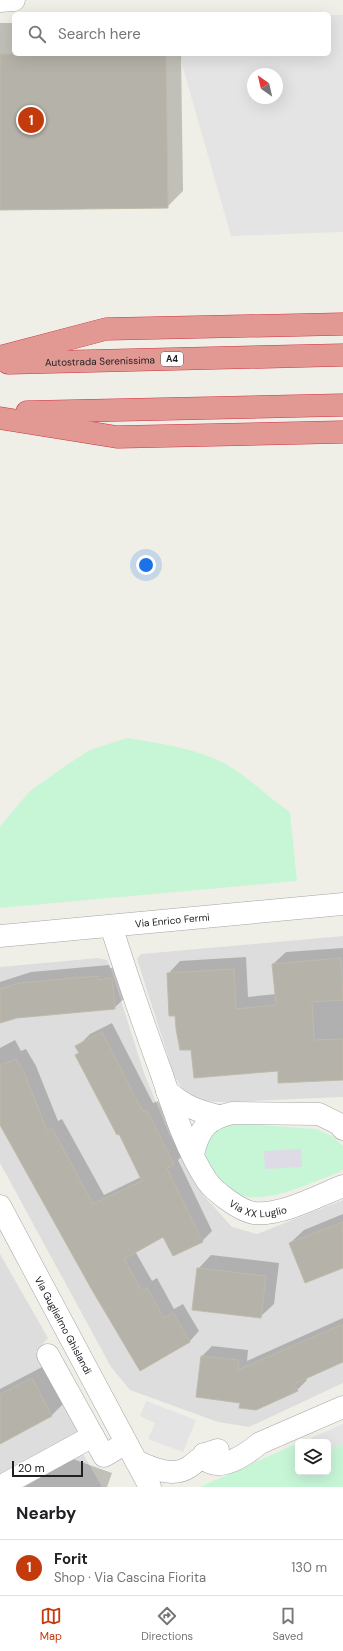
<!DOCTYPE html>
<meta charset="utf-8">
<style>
body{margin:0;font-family:"DM Sans",sans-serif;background:#f2f2f2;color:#202124}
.controls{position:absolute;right:12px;bottom:12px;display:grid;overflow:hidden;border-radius:6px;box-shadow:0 4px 16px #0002}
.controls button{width:36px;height:36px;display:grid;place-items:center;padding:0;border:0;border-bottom:1px solid #e0e0e0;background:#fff;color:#202124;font:20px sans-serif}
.compass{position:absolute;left:247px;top:68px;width:36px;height:36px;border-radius:50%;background:#fff;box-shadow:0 4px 16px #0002;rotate:326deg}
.scale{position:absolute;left:12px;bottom:10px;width:71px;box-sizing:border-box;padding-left:4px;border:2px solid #202020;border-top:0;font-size:11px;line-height:14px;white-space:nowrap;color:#202020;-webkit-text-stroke:3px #fff;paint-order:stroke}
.you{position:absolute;left:146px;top:565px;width:14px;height:14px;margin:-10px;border:3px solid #fff;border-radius:50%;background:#1a73e8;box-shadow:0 0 0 6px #1a73e833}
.badge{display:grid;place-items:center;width:26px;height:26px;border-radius:50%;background:#c33a0d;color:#fff;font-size:13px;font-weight:700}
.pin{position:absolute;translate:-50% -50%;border:2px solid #fff;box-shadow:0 1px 4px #0006}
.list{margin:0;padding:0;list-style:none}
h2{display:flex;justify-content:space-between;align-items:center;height:52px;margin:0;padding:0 16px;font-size:17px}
h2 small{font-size:13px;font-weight:400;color:#757577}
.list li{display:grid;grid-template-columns:26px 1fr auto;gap:12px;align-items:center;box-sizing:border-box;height:56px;padding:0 16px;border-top:1px solid #e0e0e0}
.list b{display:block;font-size:15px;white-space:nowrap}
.list p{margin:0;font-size:13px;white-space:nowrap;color:#757577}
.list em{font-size:13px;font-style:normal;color:#757577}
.icon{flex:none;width:22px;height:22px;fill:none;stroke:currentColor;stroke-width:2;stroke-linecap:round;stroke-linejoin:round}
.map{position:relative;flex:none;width:343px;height:1487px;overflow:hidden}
.search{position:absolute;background:#fff;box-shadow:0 4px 16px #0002;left:12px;right:12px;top:12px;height:44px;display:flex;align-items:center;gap:10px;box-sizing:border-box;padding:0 14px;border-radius:6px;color:#757577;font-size:15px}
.sheet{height:108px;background:#fff}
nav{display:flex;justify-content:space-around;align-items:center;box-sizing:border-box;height:56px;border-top:1px solid #e0e0e0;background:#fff;font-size:11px;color:#757577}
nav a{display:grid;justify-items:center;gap:2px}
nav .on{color:#c33a0d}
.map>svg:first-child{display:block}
</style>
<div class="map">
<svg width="343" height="1487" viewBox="0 0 343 1487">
<rect width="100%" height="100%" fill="#f0efe7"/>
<g fill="#dedddd">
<path d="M343,936V1097L223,1102L199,1101L186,1096L174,1075L137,959L141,954Z"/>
<path d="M98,958L107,960L110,966L144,1073L169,1134L204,1196L232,1227L257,1234L343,1200V1383L249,1427L218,1422L130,1390L111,1367L0,1163V967Z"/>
<path d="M0,1254L48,1338L36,1352L79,1431L0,1475Z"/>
<path d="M83,1454L102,1487H24Z"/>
</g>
<g fill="#c7f6d7">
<path d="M127,738C159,743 194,748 224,763C248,776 267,797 290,812L297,881L0,908V826L30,791L68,764L90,750Z"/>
<path d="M233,1123L316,1129L332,1136L343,1146V1170L335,1174C307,1184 277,1200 247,1197C231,1195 205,1165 204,1149C204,1140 210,1131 218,1126C222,1124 228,1124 233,1123Z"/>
<path d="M298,1443V1472H328V1450L343,1444V1487H200Z"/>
</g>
<g fill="#e4e4e4" fill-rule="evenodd">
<path d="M329,15H343V232L231,236L179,54H329ZM253,74H277V98H253Z"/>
<path d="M146,1401L196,1420L183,1452L148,1439L155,1423L140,1416Z"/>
<path d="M343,1424V1444L328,1450V1442H316L311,1438Z"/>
</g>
<path fill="#dedbe6" d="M301,1149L302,1167L265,1169L264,1151Z"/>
<g fill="#0003">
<path d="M0,23H14V54H181L183,191L167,207L0,209Z"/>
<path d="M343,948V1079L279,1070L192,1049L176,1015L168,974L180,961L246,957L248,997L276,994L273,964L286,952Z"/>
<path d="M109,965L110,968L123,967L126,997L114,1008L66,1001L0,1022V982L31,972Z"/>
<path d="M112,1023L153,1103L158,1101L184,1154L178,1160L212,1231L202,1241L164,1235L135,1251L152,1281L157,1278L174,1309L183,1304L199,1331L189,1342L141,1370L0,1124V1048L15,1040L21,1051L26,1049L36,1066L58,1121L62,1119L104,1195L141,1177L119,1132L77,1055L80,1052L79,1045L90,1034Z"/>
<path d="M343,1214V1267L290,1243L304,1230Z"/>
<path d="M211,1255L279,1263L274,1304L260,1317L198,1269Z"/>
<path d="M343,1318V1361L306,1377L307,1380L297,1390L241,1402L202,1356L212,1346L248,1350L247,1361Z"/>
<path d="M46,1365L65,1402L52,1415L0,1440V1389Z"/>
<path d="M73,1459L112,1473L107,1487H24Z"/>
</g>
<g fill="#b5b2a9" stroke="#c1baaa">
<path d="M0,54H166L168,208L0,210Z"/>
<path d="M341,958L343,1000L312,1002L314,1040L343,1039V1080L278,1083V1071L194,1078L191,1050H180L176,1029L175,1016H169L167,973L234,969L236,1009L276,1005L272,964Z"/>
<path d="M98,976V980L112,978L115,1009L17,1018L0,1023V989L19,983Z"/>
<path d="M102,1032L143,1112L147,1110L174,1165L167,1168L203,1242L173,1256L163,1237L124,1259L142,1291L147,1288L164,1318L173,1313L190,1342L140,1371L92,1290L0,1125V1065L16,1059L26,1077L47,1131L52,1128L93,1204L142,1181L119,1134L117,1135L75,1055L79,1053L75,1046Z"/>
<path d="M343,1222V1268L305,1283L289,1243Z"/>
<path d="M197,1268L266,1276L261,1318L192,1310Z"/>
<path d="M343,1324V1362L294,1384L298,1391L256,1410L239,1408L240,1403L196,1397L201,1356L239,1360L238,1370Z"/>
<path d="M32,1378L52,1416L0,1444V1394Z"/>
</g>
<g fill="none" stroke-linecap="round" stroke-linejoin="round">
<g stroke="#a4a4a4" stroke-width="23">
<g id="minor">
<path d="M0,1L14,0"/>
<path id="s1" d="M111,926C127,976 144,1026 162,1075C174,1111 186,1149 207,1181C215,1192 240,1211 254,1213C281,1216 318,1196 343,1186"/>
<path id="s2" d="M0,936L343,904"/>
<path d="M167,1091C184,1106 197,1111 218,1116"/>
<path d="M193,1154C199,1130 206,1119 232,1113L319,1114L339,1124L343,1129"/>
<path d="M48,1355L104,1456L126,1443"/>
<path d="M204,1454L206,1460C222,1472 248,1453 260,1443L343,1407"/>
<path d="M136,1461C151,1468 173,1478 189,1467C201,1459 202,1454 218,1450"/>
<path d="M7,1483L93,1436"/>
</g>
</g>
<g stroke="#a4a4a4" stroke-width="23">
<g id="tertiary">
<path id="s3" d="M0,1206L150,1487"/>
</g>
</g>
<g stroke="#d03241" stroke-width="23">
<g id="motorway">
<path d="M0,357L106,329L343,324"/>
<path id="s4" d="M8,363L343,355"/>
<path d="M27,412L343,405"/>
<path d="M0,418L117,437L343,432"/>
</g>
</g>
<use href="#minor" stroke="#fff" stroke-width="22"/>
<use href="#tertiary" stroke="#fff" stroke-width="22"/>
<use href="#motorway" stroke="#e29994" stroke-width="22"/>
</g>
<g text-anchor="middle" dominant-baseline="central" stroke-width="3.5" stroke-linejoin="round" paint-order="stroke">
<rect fill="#fff" stroke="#636363" stroke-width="1" x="161" y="352" width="22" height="14" rx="3"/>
<g font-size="9" font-weight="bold" fill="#202020">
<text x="172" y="359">A4</text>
</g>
<g font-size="10" fill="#202020" stroke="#fff">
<text stroke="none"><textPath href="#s4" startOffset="92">Autostrada Serenissima</textPath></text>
<text stroke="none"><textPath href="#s2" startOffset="173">Via Enrico Fermi</textPath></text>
<text stroke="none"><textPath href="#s1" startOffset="334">Via XX Luglio</textPath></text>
<text stroke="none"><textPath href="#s3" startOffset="135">Via Guglielmo Ghislandi</textPath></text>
</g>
</g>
</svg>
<div class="controls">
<button><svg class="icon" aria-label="layers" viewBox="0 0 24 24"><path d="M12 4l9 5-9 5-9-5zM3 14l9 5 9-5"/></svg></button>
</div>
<svg class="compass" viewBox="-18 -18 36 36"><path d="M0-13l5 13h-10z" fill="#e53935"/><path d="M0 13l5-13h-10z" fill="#757577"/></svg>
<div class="scale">20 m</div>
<div class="you"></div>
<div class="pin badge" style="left:31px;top:120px">1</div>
<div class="search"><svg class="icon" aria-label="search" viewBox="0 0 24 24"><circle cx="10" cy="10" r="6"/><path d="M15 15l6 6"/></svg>Search here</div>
</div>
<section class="sheet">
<h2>Nearby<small></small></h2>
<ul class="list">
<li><span class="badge">1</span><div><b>Forit</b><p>Shop · Via Cascina Fiorita</p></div><em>130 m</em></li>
</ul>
</section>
<nav>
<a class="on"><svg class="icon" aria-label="map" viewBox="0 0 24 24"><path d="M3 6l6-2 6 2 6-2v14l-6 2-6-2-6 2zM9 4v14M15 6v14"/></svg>Map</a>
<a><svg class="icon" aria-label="directions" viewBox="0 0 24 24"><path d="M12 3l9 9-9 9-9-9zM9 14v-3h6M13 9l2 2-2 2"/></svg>Directions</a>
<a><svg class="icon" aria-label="saved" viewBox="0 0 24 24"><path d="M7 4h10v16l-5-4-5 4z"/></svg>Saved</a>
</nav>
